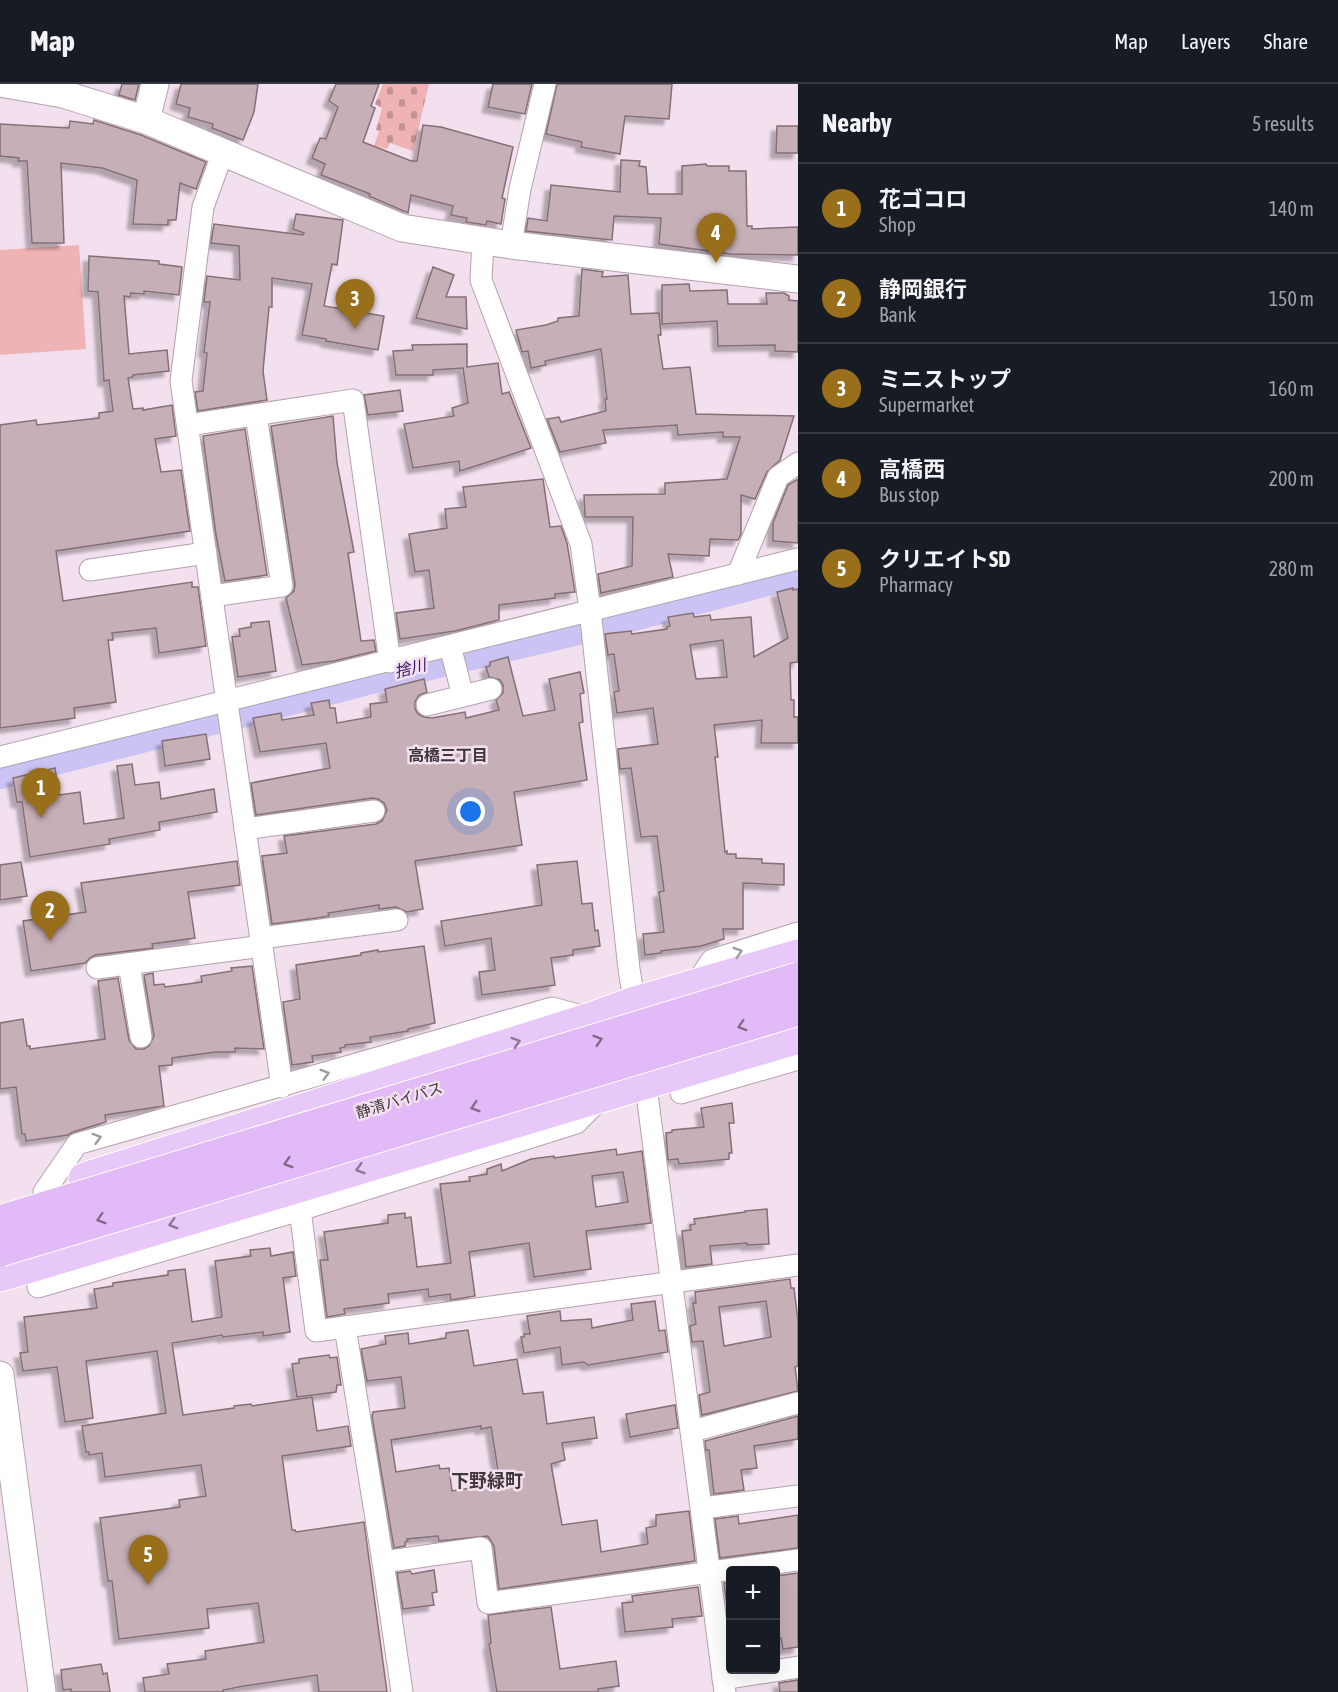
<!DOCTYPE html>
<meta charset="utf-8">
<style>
body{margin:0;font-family:"Asap Condensed","Noto Sans JP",sans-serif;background:#20242c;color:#f1f3f6}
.controls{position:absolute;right:18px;bottom:18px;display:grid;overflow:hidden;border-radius:6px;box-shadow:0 6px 24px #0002}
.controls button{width:54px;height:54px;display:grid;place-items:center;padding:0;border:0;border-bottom:2px solid #363941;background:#171b24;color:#f1f3f6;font:30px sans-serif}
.you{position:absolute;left:471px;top:728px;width:21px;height:21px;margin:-15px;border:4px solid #fff;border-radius:50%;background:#1a73e8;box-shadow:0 0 0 9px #1a73e833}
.badge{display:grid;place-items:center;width:39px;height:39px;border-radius:50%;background:#996f1c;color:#fff;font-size:20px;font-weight:700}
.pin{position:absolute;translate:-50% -50px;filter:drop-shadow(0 2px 3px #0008)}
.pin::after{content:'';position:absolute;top:32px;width:21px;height:18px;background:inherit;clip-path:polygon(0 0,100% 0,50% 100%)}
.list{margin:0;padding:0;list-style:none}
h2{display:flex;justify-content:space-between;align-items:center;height:78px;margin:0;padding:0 24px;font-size:26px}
h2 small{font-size:20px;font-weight:400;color:#9ea1a6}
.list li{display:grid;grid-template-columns:39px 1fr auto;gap:18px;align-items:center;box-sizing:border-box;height:90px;padding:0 24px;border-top:2px solid #363941}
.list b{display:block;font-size:22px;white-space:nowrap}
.list p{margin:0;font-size:20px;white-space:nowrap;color:#9ea1a6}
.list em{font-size:20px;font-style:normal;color:#9ea1a6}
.map{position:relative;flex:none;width:798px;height:1608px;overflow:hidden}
header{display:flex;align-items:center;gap:36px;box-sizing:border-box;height:84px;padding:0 30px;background:#171b24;border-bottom:2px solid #363941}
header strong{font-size:28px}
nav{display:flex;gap:33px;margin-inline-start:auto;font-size:21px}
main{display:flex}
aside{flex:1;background:#171b24}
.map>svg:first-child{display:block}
</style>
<header>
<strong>Map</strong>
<nav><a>Map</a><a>Layers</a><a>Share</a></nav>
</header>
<main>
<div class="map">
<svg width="798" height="1608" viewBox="0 0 798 1608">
<defs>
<pattern id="cemetery-stones" width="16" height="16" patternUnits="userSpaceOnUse" patternTransform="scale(1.5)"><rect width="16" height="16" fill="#efb2b5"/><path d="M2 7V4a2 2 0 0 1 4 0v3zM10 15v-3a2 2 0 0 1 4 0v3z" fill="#c39294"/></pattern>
<filter id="shadow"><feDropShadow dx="-5.5" dy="5.5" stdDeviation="1.5" flood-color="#0004"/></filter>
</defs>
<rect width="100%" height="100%" fill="#f3e0ee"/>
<path fill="#efb2b5" d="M79,161L86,265L0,271V166Z"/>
<path fill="url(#cemetery-stones)" d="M383,0H429L413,67L390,59L387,65L374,62L379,47L376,46L382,24L375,20Z"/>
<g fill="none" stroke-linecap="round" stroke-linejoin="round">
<g stroke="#cbc3f4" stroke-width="36">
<path d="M602,537L798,486"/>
<path d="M237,627L363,594L582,542"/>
<path d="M0,687L216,632"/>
</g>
</g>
<g fill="#c7afb7" stroke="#846f76" stroke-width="1.5" fill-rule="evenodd" filter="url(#shadow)">
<path d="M122,0H139L135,16L119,11Z"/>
<path d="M181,0H258L254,28L243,56L212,44L213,40L188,33L190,24L176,20Z"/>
<path d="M336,0H379L371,22L375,24L363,58L411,77H417L423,41L441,43L513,63L502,114L505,115L501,140L487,137L486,141L466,138L467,134L451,131L453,122L411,111L408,129L369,112L370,110L321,91L325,80L312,74L320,54L326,55L338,23L329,17Z"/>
<path d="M493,0H532L525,30L488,23Z"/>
<path d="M557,0H672L669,35L625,32L620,70L581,63L582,58L546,50Z"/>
<path d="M94,36L141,51L206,78L196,105L180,99L176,136H168V141L133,140L137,96L102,84L61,79L64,159H32L27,77H18L19,74L0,72V40L69,44L70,37L93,40Z"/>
<path d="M777,42H798V69H776Z"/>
<path d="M621,76L640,77L639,82L646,83L648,110H682V82L706,80L707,82H729V87H746L747,142H752V145L798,143V171L730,170L659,160L661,134L614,132L612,156L526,147L528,134L547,137L551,101L620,108Z"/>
<path d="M296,130L343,136L337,181L332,180L324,222L384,232L378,266L326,257V255L302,251L312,200L272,194V223H269L263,287L267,316L198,327L195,308L203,307L207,269L204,268L210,218H204L207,192L240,196L239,162L211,159L214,140L303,151L304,149L293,145Z"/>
<path d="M89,172L159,177V180L182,183L179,211L144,207V210L131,209L130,213L124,212L129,270L167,266L169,287L133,291V293L128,294L133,325L143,324V326L172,321L176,352L155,355L161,388L181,386L190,447L56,467L63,517L192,498V503H198L206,562L159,569L156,544L112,549L113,556H108L116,618L74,624L75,634L0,644V341L36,336L37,341L99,334V329L113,327L109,296L104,297L98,208L88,207Z"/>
<path d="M433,183L454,191L446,213H466L467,245L416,234Z"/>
<path d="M582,185L603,188L602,193L628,191L631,230L659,229L661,251H658L663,285L690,283L696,330L794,332L780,376L767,388L755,415L741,411V450L738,456L710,455L709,472L668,470L673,493L601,509L598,490L632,482L633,433H585L584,411L665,410V399L727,395L740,353H723V348L678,351L677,341L603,346L606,359L560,368L547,335L559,333L561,338L606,327L605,315H607L601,265L545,277L546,281L531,284L528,267L522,268L516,246L546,241L558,237V234L579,232Z"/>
<path d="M689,200L690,207L727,206L728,220H767L766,209H784L789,212V216L798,217V268L775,267V261L718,262L717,237L662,240V201Z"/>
<path d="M467,260V283L498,279L502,310L509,308L531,364L460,387L459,377L413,384L404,340L454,332L452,324L468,319L463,284L433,286V291H396L393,267L413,266L412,261Z"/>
<path d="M400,306L403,327L368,331L364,311Z"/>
<path d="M333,332L337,379L354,468L348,469L361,557L374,556L376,567L334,577L302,581L286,514L294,507L295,500L271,342Z"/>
<path d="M245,345L267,491L225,497L216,451L203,352Z"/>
<path d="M543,395L550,443L561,442L567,459L575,508L555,510V514L499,521V536L455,547L400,555L396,529L434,524L429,486L415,488L409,450L447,444L445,425L466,423L463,403Z"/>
<path d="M798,395V459L773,457V439L788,401Z"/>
<path d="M793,504V506L798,505V578L790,579L791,616H794V633H798V659H761L762,636L714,641L718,673H715L725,768L727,767V770H736V774L762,775V779L784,780V801L743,799V845H723L724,855L701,862L661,867V869L645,871L643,850L664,848L659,808L664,807L657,752L641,753L631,684L620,685L618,665L658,660L653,624L617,629L614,608L619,607L614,570L608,571L605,550L631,547L632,550L667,545V543L670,542L668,533L693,529L694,533L710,531L711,536L751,533L754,573L788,554L777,508ZM723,556L727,593L696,595L690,561Z"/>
<path d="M269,537L276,587L238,593L232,553L240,552L239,545L251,543V539Z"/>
<path d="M508,573L523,632L555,626L549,595L580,588L584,609L580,610L583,638L579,639L587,696L514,708L522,761L415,777L423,825L407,828L396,823L379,825V821L328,829L329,832L317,834L272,840L262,772L287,769L284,752L376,740L382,737L387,726L384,719L378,715L372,714L256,731L251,699L330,684L326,659L260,668L253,634L281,629L282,636L314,631L311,619L329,616L330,624H335L337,639L371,633L370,620L387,618L385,605L424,595L427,608L419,611L415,618V625L418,630L424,633L432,634L465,628L466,634L499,626L496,616L503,609V601L500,596L489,593L486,583L490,582V578Z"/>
<path d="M206,650L210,675L165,682L162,657Z"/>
<path d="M132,680L135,701L159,698L161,715L214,705L217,728L159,738L160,746L109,755L110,760L30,773L22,718H17L13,694L55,684L59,711L80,708L84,740L124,734L117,682Z"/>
<path d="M237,777L240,801L188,808L195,854L152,860L153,864L95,871L90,874L85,879L31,887L23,837L86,828L81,799Z"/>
<path d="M577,777L582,820L592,819L595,847L598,846L600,862L573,866V871L551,874L555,901L482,911L479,888L495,886L491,854L445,862L441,837L542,821L537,781Z"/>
<path d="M21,778L27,812L0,816V781Z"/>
<path d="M424,862L435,939L408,945V947L370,953L371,958L345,961V963L340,964L341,968L312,972L313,978L292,981L283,918L300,915L296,881L361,871V869L378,866V868Z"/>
<path d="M252,882L264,965L235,964V968H216L172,974V981L159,982L164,1022L105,1031L106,1038L73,1048L68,1051L26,1057L25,1050H22L16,1003L0,1005V939L23,935L27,962H30V965L105,955L98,897L118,894L129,956L136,965H144L149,962L154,952L144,891L153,889L154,901L164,900L165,903L202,898L201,892L232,887L231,884Z"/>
<path d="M732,1019L734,1039H729L732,1069H729V1075L679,1080L678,1075L668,1076L666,1049L672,1048V1046L704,1043L701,1024Z"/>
<path d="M616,1065L617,1071L642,1067L651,1139L586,1147L591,1185L534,1193L529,1159L469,1168L475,1212L451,1216L450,1210L429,1213L428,1205L388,1210L389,1219L344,1225L345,1230L327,1233L320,1176H328L324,1148L388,1139V1131L405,1129V1134L411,1133L417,1183L451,1179L440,1100L470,1097L469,1093L487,1090V1085L501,1080L502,1087L531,1075L554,1072V1074ZM623,1088L628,1118L596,1123L592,1092Z"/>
<path d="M767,1125L769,1160L747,1161V1159L710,1162L712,1180L686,1183L682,1147L691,1146L690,1141L695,1140L694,1135L745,1128V1127Z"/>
<path d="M270,1164L271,1172L293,1168L296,1192L283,1194L290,1248L263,1252V1248L223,1253L222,1251L172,1259L183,1331L234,1324V1322L251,1320L252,1322L312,1313L317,1347L348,1342L351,1362L282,1372L292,1446H295L296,1448L364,1438L387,1608H319L317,1591L244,1602L223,1606V1608H145L143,1594L169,1590L167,1580L206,1575L205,1567L264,1558L258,1519L207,1525L209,1544L119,1555L112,1497H108L100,1434L180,1423L179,1416L206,1412L201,1381L105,1393L102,1369L89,1371V1368H86L82,1342L166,1329L157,1267L86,1277L93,1334L65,1338L57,1283L23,1287L20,1269L28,1268L24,1233L97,1224L94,1205L113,1202V1199L168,1191V1187L185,1185L192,1238L222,1233L215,1177L251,1172L250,1166Z"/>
<path d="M790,1195L791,1204H794L798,1237V1282L795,1283L798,1307L702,1331L699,1311L710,1308L703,1257L692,1258L690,1242L696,1240L693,1219H696L695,1208ZM766,1217L771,1253L724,1262L719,1223Z"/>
<path d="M655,1217L659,1247L665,1246L668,1268L588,1281L584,1278L562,1281L560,1263L524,1269L521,1253H524V1250H530L527,1232L560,1227L561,1237L591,1235L592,1244L633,1236L631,1220Z"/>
<path d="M468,1246L474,1282L517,1275L523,1310L543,1308L547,1340L594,1333L597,1354L562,1359L565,1376L551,1380L562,1441L597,1436L601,1468L648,1460L646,1444L656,1442V1431L689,1427L695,1477L499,1505L494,1462L488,1452L439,1457L438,1452L407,1455L408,1457L405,1458V1462L394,1464L372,1332L373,1328L405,1324L401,1293L367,1297L361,1265L386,1260L385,1252L408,1249L409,1260L446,1254V1249ZM481,1342V1345L491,1343L500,1399L452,1407L449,1384L440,1385L439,1381L396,1388L391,1356Z"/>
<path d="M329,1271L330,1274L337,1273L341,1301H337L336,1308L297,1313L292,1280L299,1279V1275Z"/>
<path d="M675,1321L678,1344L630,1353L626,1330Z"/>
<path d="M798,1332V1355L754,1362L757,1384L741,1386L744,1406L714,1410L709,1366H706L705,1357Z"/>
<path d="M798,1431V1464L720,1474L715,1435L738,1432L739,1440Z"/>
<path d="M434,1486L437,1508L432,1509L434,1521L403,1525L397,1489L410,1487L412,1490Z"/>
<path d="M798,1489V1563L783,1565L781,1554L776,1555V1492Z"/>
<path d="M730,1498V1530H728L724,1499Z"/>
<path d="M698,1503L702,1532L672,1535L673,1543L625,1548L622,1519L633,1518L632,1512Z"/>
<path d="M551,1523L560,1585L616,1577L619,1602L598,1605V1608H497L489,1560L491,1559L488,1531Z"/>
<path d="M101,1580L103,1590L107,1589L110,1608H71V1605L63,1606L61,1586Z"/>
<path d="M798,1596V1608H780L779,1599Z"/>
</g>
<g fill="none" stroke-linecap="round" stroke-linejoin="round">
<g stroke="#b4a1af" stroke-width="23">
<g id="minor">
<path d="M223,68L203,123L181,297L282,1003"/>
<path d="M483,157L481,196L581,460L590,526L629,885L636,929"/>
<path d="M511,161L520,105L545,0"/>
<path d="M188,341L353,316L390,578"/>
<path d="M90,486L206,469"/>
<path d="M738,490L778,393L798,379"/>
<path d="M212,512L282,502L256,331"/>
<path d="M450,562L463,612"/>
<path d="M427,621L491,605"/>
<path d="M0,673L798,475"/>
<path d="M245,745L374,727"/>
<path d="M261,854L397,836"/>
<path d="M129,880L141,953"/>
<path d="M97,884L262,862"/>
<path d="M695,901L712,876L798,849"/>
<path d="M644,987L725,1608"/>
<path d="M681,1009L798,975"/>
<path d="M44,1108L77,1060L552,924L589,934"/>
<path d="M300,1126L316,1247L798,1181"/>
<path d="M38,1203L300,1126L576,1039L599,1016"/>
<path d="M345,1243L383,1478L402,1608"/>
<path d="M692,1347L798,1319"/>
<path d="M702,1424L798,1412"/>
<path d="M383,1478L481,1464L488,1519L798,1476"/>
<path d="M723,1595L798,1583"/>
</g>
</g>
<g stroke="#b4a1af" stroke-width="29">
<g id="tertiary">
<path d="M5,0L63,10L146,36L402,144L511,161L798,195"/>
<path d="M146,36L155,0"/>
<path d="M0,1291L42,1608"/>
</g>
</g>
<g stroke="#fff" stroke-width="35">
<g id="trunk">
<path d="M85,1095L591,935L635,919L798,872"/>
<path d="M0,1191L798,953"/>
</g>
</g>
<use href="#minor" stroke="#fff" stroke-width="21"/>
<use href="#tertiary" stroke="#fff" stroke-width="27"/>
<use href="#trunk" stroke="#e7c8f8" stroke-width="33"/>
<g stroke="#fff" stroke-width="35" stroke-linecap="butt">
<g id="motorway-bridge">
<path d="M0,1138L798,895"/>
<path d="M0,1166L798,925"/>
</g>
</g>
<use href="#motorway-bridge" stroke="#e1baf7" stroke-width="33"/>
</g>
<defs><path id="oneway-chevron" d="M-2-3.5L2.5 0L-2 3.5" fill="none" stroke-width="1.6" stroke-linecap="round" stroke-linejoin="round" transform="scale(1.5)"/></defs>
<g stroke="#9f9b9e">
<use href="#oneway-chevron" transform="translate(738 868) rotate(-17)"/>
<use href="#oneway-chevron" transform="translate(325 990) rotate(-16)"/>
<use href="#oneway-chevron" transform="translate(97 1054) rotate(-16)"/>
</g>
<g stroke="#806b87">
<use href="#oneway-chevron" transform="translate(742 942) rotate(163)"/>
<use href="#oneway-chevron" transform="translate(598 956) rotate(-17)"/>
<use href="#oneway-chevron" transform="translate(475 1023) rotate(163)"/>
<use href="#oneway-chevron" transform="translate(288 1079) rotate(163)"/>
<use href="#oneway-chevron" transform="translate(101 1135) rotate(163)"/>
</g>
<g stroke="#8b7891">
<use href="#oneway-chevron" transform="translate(516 958) rotate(-18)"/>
<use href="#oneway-chevron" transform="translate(360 1085) rotate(164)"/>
<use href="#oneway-chevron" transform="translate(173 1140) rotate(164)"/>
</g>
<g text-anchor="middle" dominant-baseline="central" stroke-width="5" stroke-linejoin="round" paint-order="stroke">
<g font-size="15" fill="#3f373d" stroke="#f3e0ee">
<text transform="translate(399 1016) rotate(-17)">静清バイパス</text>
</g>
<g font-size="16" font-style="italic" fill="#381773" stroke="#f3e0ee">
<text transform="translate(410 584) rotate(-14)">捨川</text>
</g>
<g font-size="16" font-weight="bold" fill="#3f373d" stroke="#f3e0ee">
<text x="448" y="671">高橋三丁目</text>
</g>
<g font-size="18" font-weight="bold" fill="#3f373d" stroke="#f3e0ee">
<text x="487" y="1396">下野緑町</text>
</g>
</g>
</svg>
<div class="controls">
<button>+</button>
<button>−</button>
</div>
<div class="you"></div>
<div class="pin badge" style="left:41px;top:734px">1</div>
<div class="pin badge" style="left:50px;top:857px">2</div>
<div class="pin badge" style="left:355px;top:245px">3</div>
<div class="pin badge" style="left:716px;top:179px">4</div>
<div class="pin badge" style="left:148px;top:1501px">5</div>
</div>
<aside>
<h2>Nearby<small>5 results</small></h2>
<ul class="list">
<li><span class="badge">1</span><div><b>花ゴコロ</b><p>Shop</p></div><em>140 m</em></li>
<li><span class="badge">2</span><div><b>静岡銀行</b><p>Bank</p></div><em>150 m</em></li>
<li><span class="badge">3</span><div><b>ミニストップ</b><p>Supermarket</p></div><em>160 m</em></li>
<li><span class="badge">4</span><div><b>高橋西</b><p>Bus stop</p></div><em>200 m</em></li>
<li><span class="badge">5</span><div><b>クリエイトSD</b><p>Pharmacy</p></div><em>280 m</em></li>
</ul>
</aside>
</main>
